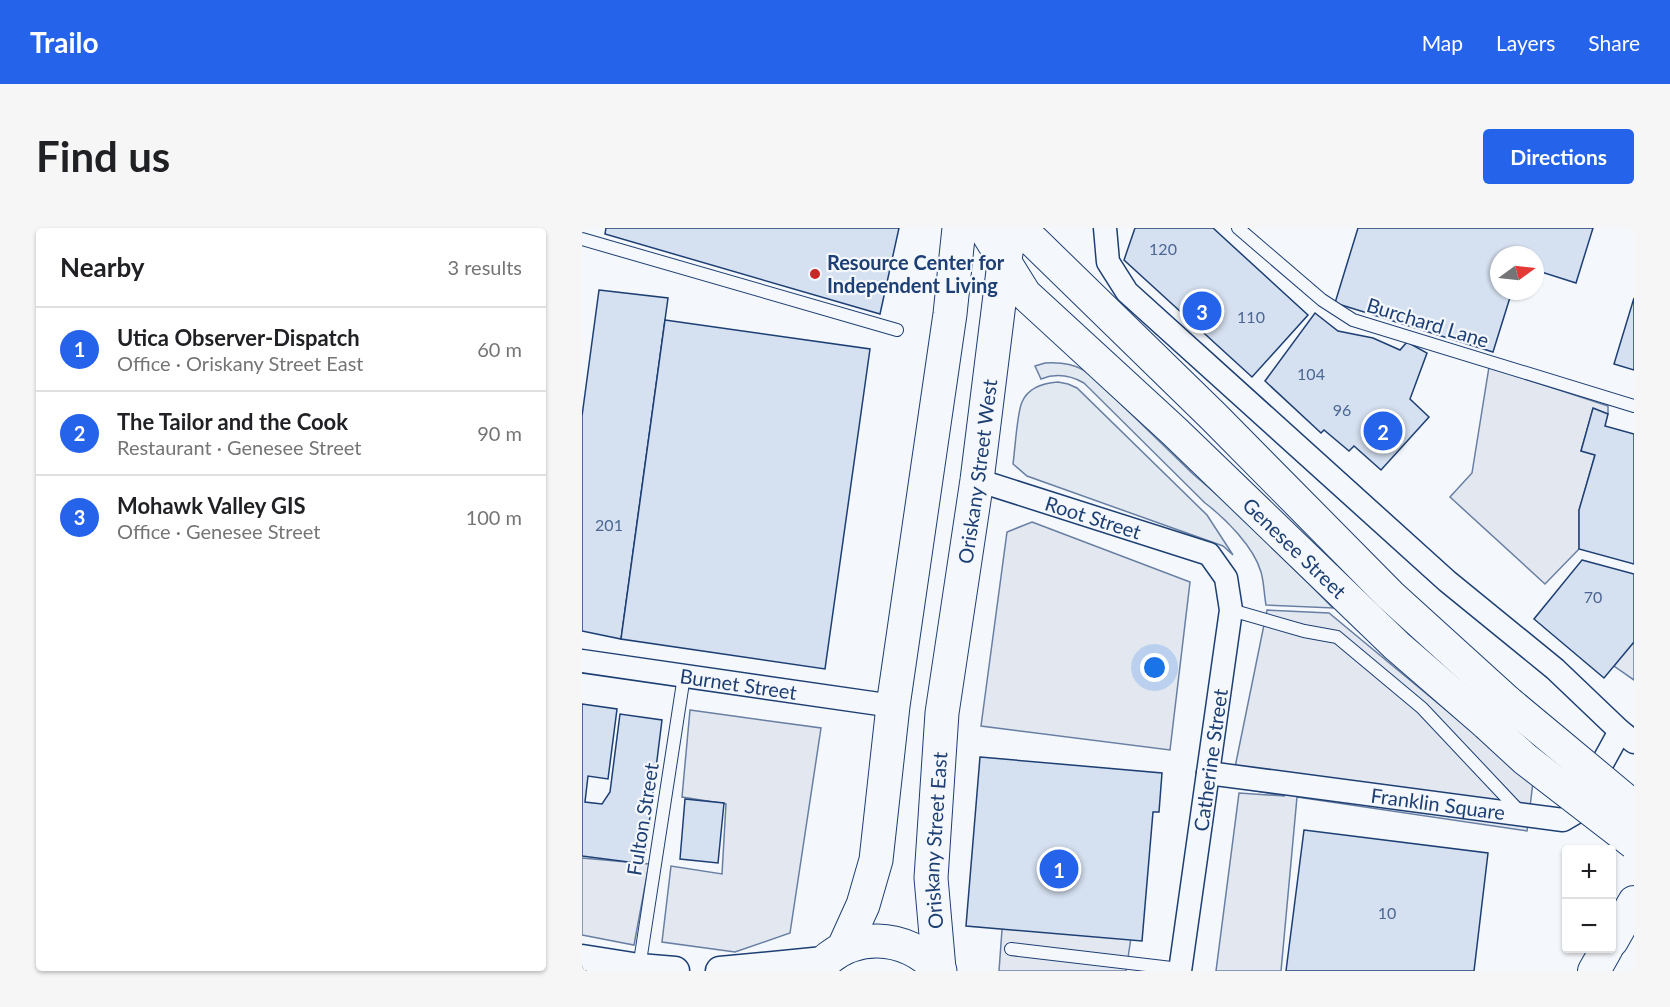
<!DOCTYPE html>
<meta charset="utf-8">
<style>
body{margin:0;font-family:Lato,sans-serif;background:#f6f6f6;color:#202124}
.controls{position:absolute;right:18px;bottom:18px;display:grid;overflow:hidden;border-radius:6px;box-shadow:0 2px 4px #0004}
.controls button{width:54px;height:54px;display:grid;place-items:center;padding:0;border:0;border-bottom:2px solid #e0e0e0;background:#fff;color:#202124;font:30px sans-serif}
.compass{position:absolute;left:908px;top:18px;width:54px;height:54px;border-radius:50%;background:#fff;box-shadow:0 2px 4px #0004;rotate:75deg}
.you{position:absolute;left:573px;top:440px;width:21px;height:21px;margin:-15px;border:4px solid #fff;border-radius:50%;background:#1a73e8;box-shadow:0 0 0 9px #1a73e833}
.badge{display:grid;place-items:center;width:39px;height:39px;border-radius:50%;background:#2563eb;color:#fff;font-size:20px;font-weight:700}
.pin{position:absolute;translate:-50% -50%;border:3px solid #fff;box-shadow:0 2px 6px #0006}
.list{margin:0;padding:0;list-style:none}
h2{display:flex;justify-content:space-between;align-items:center;height:78px;margin:0;padding:0 24px;font-size:26px}
h2 small{font-size:20px;font-weight:400;color:#757577}
.list li{display:grid;grid-template-columns:39px 1fr auto;gap:18px;align-items:center;box-sizing:border-box;height:84px;padding:0 24px;border-top:2px solid #e0e0e0}
.list b{display:block;font-size:22px;white-space:nowrap}
.list p{margin:0;font-size:20px;white-space:nowrap;color:#757577}
.list em{font-size:20px;font-style:normal;color:#757577}
.map{position:relative;flex:none;width:1052px;height:743px;overflow:hidden;border-radius:6px}
header{display:flex;align-items:center;gap:36px;box-sizing:border-box;height:84px;padding:0 30px;background:#2563eb;color:#fff}
header strong{font-size:28px}
nav{display:flex;gap:33px;margin-inline-start:auto;font-size:21px}
.intro{display:flex;align-items:center;justify-content:space-between;box-sizing:border-box;height:144px;padding:0 36px}
h1{margin:0;font-size:42px}
.button{padding:15px 27px;border-radius:6px;background:#2563eb;color:#fff;font-size:21px;font-weight:700}
main{display:flex;gap:36px;padding:0 36px}
aside{flex:1;background:#fff;border-radius:6px;box-shadow:0 2px 4px #0004}
.map>svg:first-child{display:block}
</style>
<header>
<strong>Trailo</strong>
<nav><a>Map</a><a>Layers</a><a>Share</a></nav>
</header>
<div class="intro"><h1>Find us</h1><a class="button">Directions</a></div>
<main>
<aside>
<h2>Nearby<small>3 results</small></h2>
<ul class="list">
<li><span class="badge">1</span><div><b>Utica Observer-Dispatch</b><p>Office · Oriskany Street East</p></div><em>60 m</em></li>
<li><span class="badge">2</span><div><b>The Tailor and the Cook</b><p>Restaurant · Genesee Street</p></div><em>90 m</em></li>
<li><span class="badge">3</span><div><b>Mohawk Valley GIS</b><p>Office · Genesee Street</p></div><em>100 m</em></li>
</ul>
</aside>
<div class="map">
<svg width="1052" height="743" viewBox="0 0 1052 743">
<rect width="100%" height="100%" fill="#f4f7fb"/>
<g fill="#e3e9f0" stroke="#687fa3" stroke-width="1.5">
<path d="M463,135C480,134 495,136 509,147L611,246L661,289L751,380L684,377C682,366 682,354 679,344C672,319 643,290 623,275L502,155C488,147 474,145 459,151L453,138Z"/>
<path d="M476,154L486,156L495,160L625,287L651,327L641,318L445,248L431,236C433,222 435,185 440,174C446,160 462,155 476,154Z"/>
</g>
<g fill="#e3e8f0" stroke="#687fa3" stroke-width="1.5">
<path d="M907,139L1026,178V186L1011,181L999,223L1013,227L997,282V321L963,356L868,269L890,245Z"/>
<path d="M450,294L608,354L588,522L399,498L425,304Z"/>
<path d="M685,382L747,385L951,554L945,603L715,569L699,743H634L657,565L703,568L649,559Z"/>
<path d="M1052,410V452L1032,438Z"/>
<path d="M108,482L239,500L208,705L153,724L80,714L89,638L140,646L144,576L100,569Z"/>
<path d="M0,630L67,636L52,717L0,707Z"/>
<path d="M421,688L550,703L544,743H417Z"/>
</g>
<g fill="#d5e0f0" stroke="#1d3f73" stroke-width="1.5">
<path d="M24,0H317L298,86L23,6Z"/>
<path d="M553,0H631L726,87L670,149L542,32Z"/>
<path d="M776,0H1011L994,55L953,42V27H917V63H930L911,124L753,75Z"/>
<path d="M17,62L86,70L39,411L0,403V188Z"/>
<path d="M1052,70V142L1032,136Z"/>
<path d="M733,85L756,103L791,110L818,122L825,114L845,125L828,171L847,189L799,242L772,218L767,223L742,202L739,205L683,153Z"/>
<path d="M83,92L288,121L243,441L39,411Z"/>
<path d="M1011,180L1026,186L1023,198L1052,206V336L997,321V282L1013,227L999,223Z"/>
<path d="M1000,332L1052,346V414L1022,450L952,391Z"/>
<path d="M0,476L35,481L26,551L6,548L3,574L20,576L28,564L38,486L80,492L62,636L0,628Z"/>
<path d="M398,529L580,545L577,584H571L560,713L384,698Z"/>
<path d="M103,571L142,575L136,635L98,631Z"/>
<path d="M722,602L906,625L892,743H704Z"/>
</g>
<g fill="none" stroke-linecap="round" stroke-linejoin="round">
<g stroke="#1d3f73" stroke-width="14">
<g id="service">
<path d="M656,0L740,72L771,92L1052,178"/>
<path d="M0,11L315,102"/>
<path d="M649,382L722,403L755,409L840,480L939,585"/>
<path d="M429,721L598,741"/>
<path d="M57,740L102,448"/>
</g>
</g>
<g stroke="#1d3f73" stroke-width="25">
<g id="minor">
<path d="M523,0L526,34L545,64L865,353L973,441L1038,503L1052,514"/>
<path id="s1" d="M395,252L627,326L644,350L649,382L598,743"/>
<path id="s2" d="M0,433L311,478"/>
<path id="s3" d="M626,545L981,592L993,585L1038,503"/>
</g>
</g>
<g stroke="#1d3f73" stroke-width="31">
<g id="tertiary">
<path d="M0,731L57,740L93,743"/>
<path d="M138,743L242,733"/>
</g>
</g>
<g stroke="#1d3f73" stroke-width="34">
<g id="secondary">
<path id="s4" d="M402,0L443,66L592,203L815,418L905,496"/>
<path d="M438,0L632,189L808,367L927,475"/>
<path d="M1030,713L1052,674"/>
<path d="M1012,743L1025,720"/>
</g>
</g>
<g stroke="#1d3f73" stroke-width="35">
<g id="primary">
<path d="M262,719L281,677L294,632L311,478L368,86L377,0"/>
<path id="s5" d="M357,741L349,650L360,485L395,252L422,35L429,0"/>
<path d="M234,743C267,702 324,704 358,743"/>
</g>
</g>
<use href="#service" stroke="#f4f7fb" stroke-width="12"/>
<use href="#minor" stroke="#f4f7fb" stroke-width="22"/>
<use href="#tertiary" stroke="#f4f7fb" stroke-width="28"/>
<use href="#secondary" stroke="#f4f7fb" stroke-width="32"/>
<use href="#primary" stroke="#f4f7fb" stroke-width="33"/>
<g stroke="#1d3f73" stroke-width="34" stroke-linecap="butt">
<g id="secondary-bridge">
<path d="M927,475L1052,579"/>
<path d="M905,496L943,531L1052,615"/>
</g>
</g>
<use href="#secondary-bridge" stroke="#f4f7fb" stroke-width="32"/>
</g>
<circle fill="#c62828" stroke="#f4f7fb" stroke-width="2" cx="233" cy="46" r="6"/>
<g text-anchor="middle" dominant-baseline="central" stroke-width="4.5" stroke-linejoin="round" paint-order="stroke">
<g font-size="16" fill="#4b6792">
<text x="581" y="20">120</text>
<text x="669" y="88">110</text>
<text x="729" y="145">104</text>
<text x="760" y="181">96</text>
<text x="27" y="296">201</text>
<text x="1011" y="368">70</text>
<text x="805" y="684">10</text>
</g>
<g font-size="20" font-weight="bold" fill="#1d3f73" stroke="#f4f7fb" text-anchor="start">
<text x="245" y="34">Resource Center for<tspan x="245" dy="23">Independent Living</tspan></text>
</g>
<g font-size="20" fill="#1d3f73" stroke="#f4f7fb">
<text transform="translate(846 94) rotate(17)">Burchard Lane</text>
<text stroke="none"><textPath href="#s5" startOffset="501">Oriskany Street West</textPath></text>
<text stroke="none"><textPath href="#s1" startOffset="122">Root Street</textPath></text>
<text stroke="none"><textPath href="#s4" startOffset="448">Genesee Street</textPath></text>
<text stroke="none"><textPath href="#s2" startOffset="158">Burnet Street</textPath></text>
<text transform="translate(628 532) rotate(-82)">Catherine Street</text>
<text stroke="none"><textPath href="#s3" startOffset="232">Franklin Square</textPath></text>
<text transform="translate(60 591) rotate(-81)">Fulton Street</text>
<text stroke="none"><textPath href="#s5" startOffset="129">Oriskany Street East</textPath></text>
</g>
</g>
</svg>
<div class="controls">
<button>+</button>
<button>−</button>
</div>
<svg class="compass" viewBox="-18 -18 36 36"><path d="M0-13l5 13h-10z" fill="#e53935"/><path d="M0 13l5-13h-10z" fill="#757577"/></svg>
<div class="you"></div>
<div class="pin badge" style="left:477px;top:641px">1</div>
<div class="pin badge" style="left:801px;top:203px">2</div>
<div class="pin badge" style="left:620px;top:83px">3</div>
</div>
</main>
